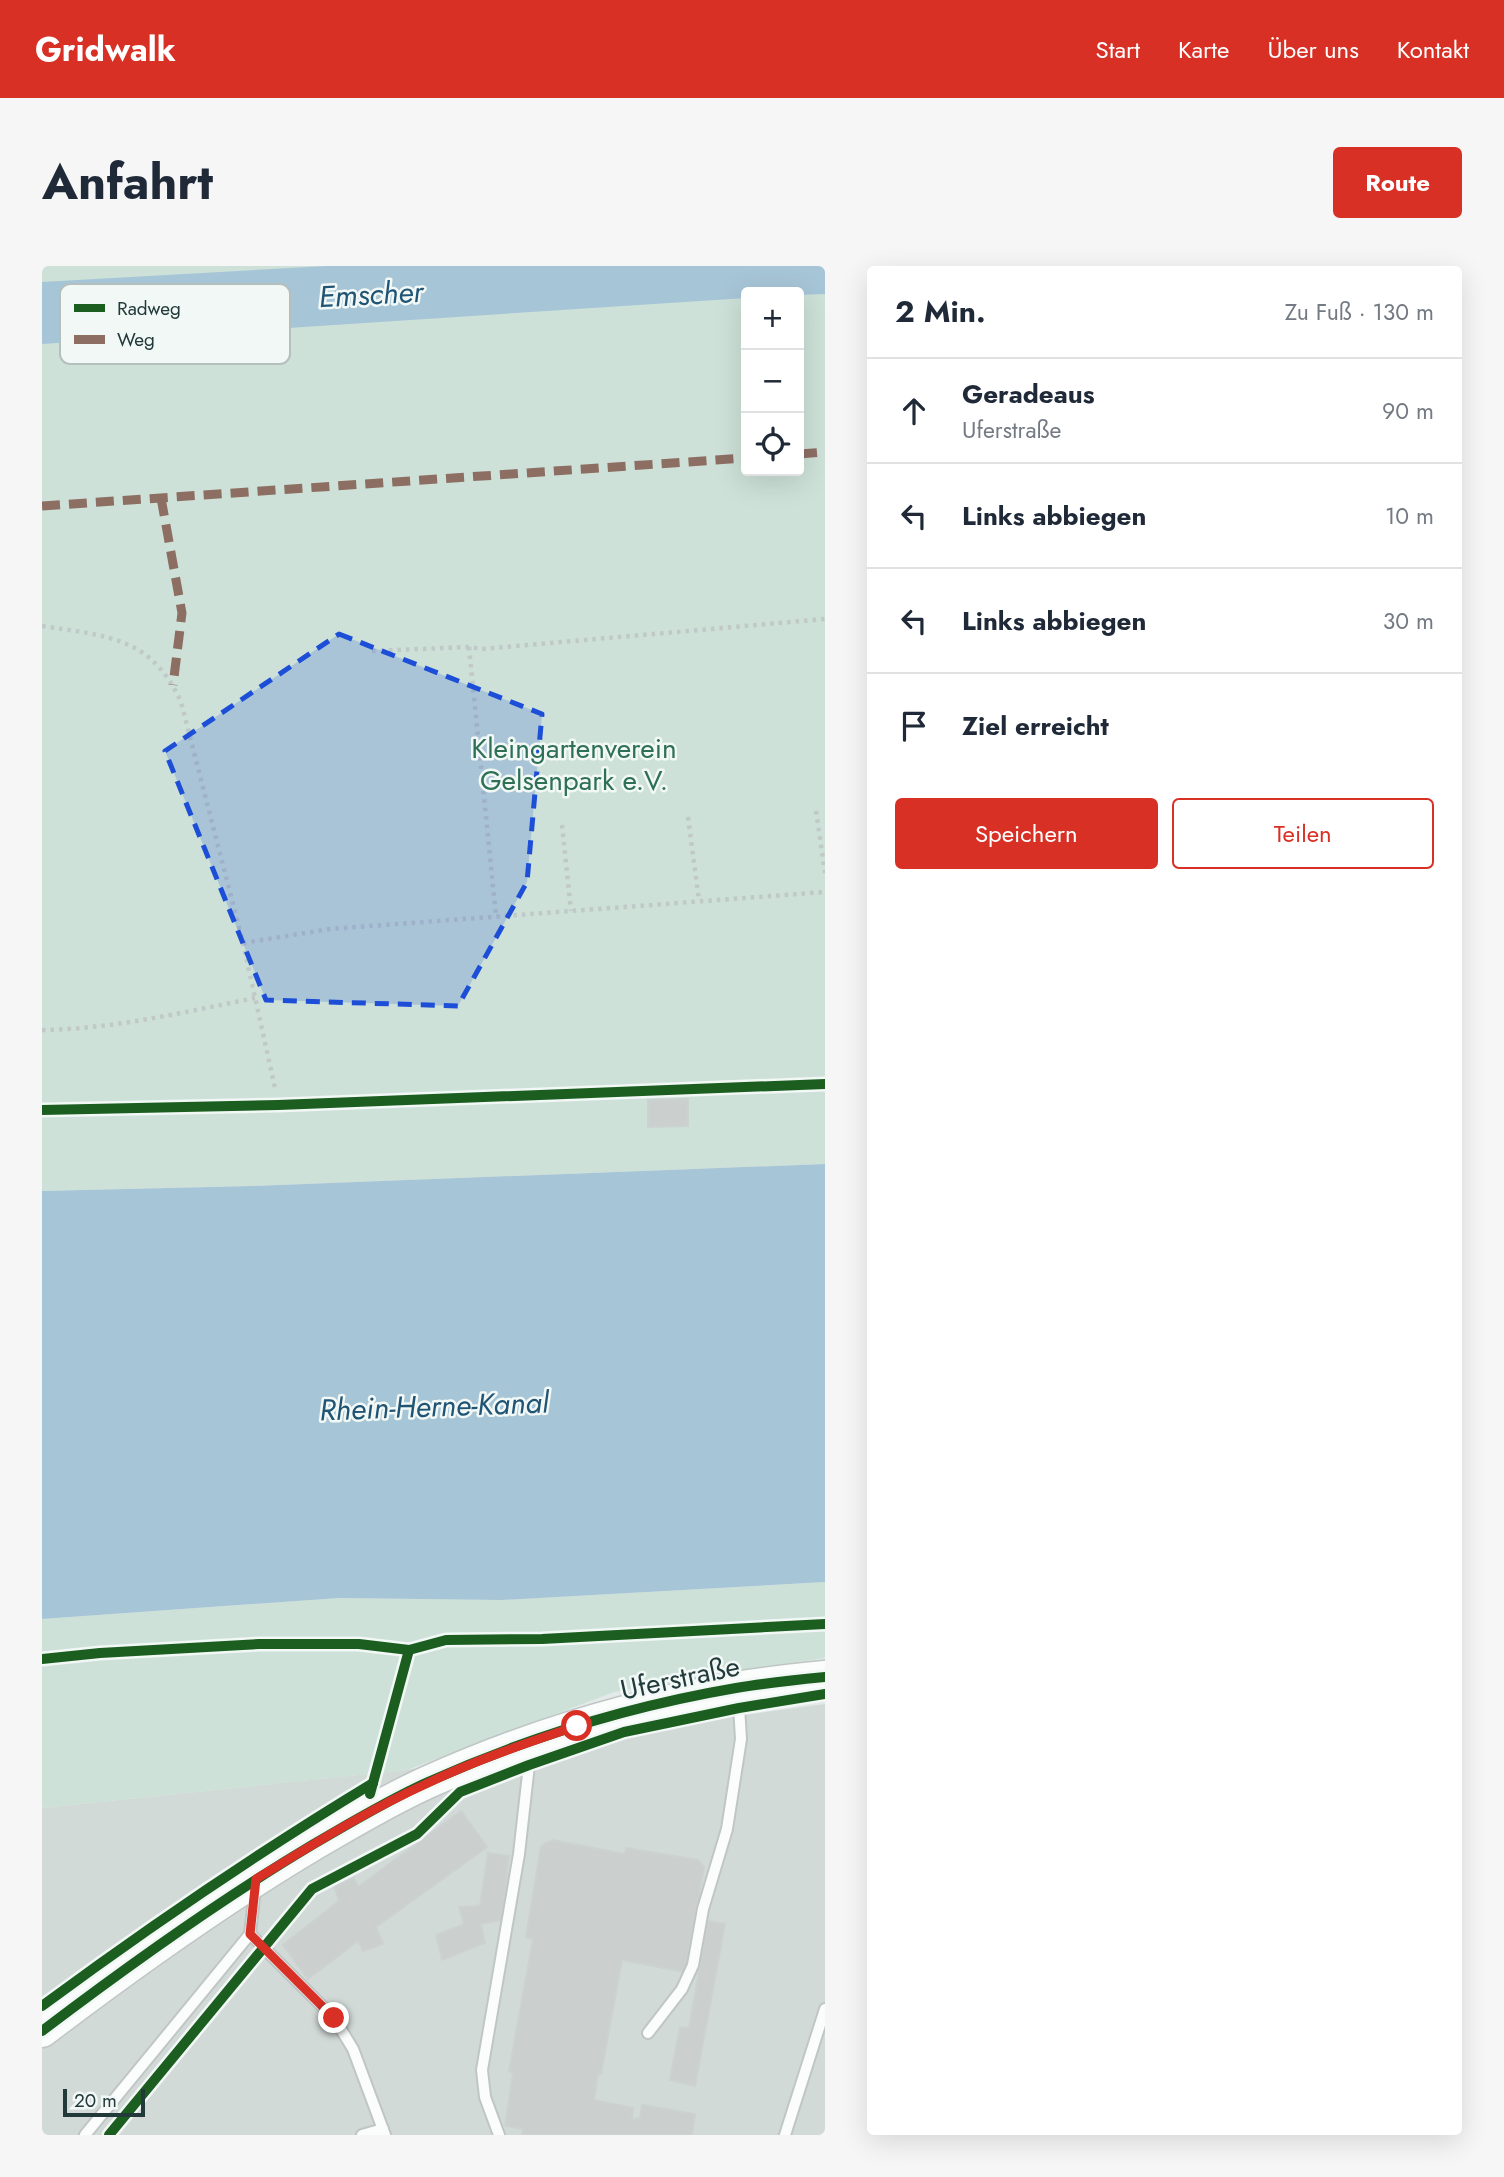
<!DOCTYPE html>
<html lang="de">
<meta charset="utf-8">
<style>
body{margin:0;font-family:Jost,sans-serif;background:#f6f6f7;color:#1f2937}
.controls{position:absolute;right:21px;top:21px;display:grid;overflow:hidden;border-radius:7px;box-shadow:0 7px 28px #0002}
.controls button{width:63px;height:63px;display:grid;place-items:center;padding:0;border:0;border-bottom:2px solid #e0e1e3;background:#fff;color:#1f2937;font:35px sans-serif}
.scale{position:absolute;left:21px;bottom:18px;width:82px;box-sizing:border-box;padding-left:7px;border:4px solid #223b3a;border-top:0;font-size:19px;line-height:24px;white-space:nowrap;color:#223b3a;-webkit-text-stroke:5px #f2f8f6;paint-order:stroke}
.stop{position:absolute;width:21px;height:21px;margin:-16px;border:5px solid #d93025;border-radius:50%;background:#fff}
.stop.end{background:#d93025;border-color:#fff;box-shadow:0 2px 7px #0008}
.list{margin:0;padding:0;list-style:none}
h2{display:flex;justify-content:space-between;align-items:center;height:91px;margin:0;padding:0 28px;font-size:30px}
h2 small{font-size:23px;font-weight:400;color:#747a83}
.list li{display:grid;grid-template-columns:46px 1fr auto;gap:21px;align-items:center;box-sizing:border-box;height:105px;padding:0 28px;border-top:2px solid #e0e1e3}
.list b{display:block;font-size:26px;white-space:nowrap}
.list p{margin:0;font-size:23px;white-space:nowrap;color:#747a83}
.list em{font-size:23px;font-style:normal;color:#747a83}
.actions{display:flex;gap:14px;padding:21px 28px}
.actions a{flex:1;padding:16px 0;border:2px solid #d93025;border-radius:7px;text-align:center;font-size:24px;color:#d93025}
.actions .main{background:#d93025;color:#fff}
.icon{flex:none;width:38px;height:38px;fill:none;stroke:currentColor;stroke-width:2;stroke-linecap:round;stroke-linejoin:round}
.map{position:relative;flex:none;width:783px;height:1869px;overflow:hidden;border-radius:7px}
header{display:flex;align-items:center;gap:42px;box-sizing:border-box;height:98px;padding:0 35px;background:#d93025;color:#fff}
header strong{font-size:33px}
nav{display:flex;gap:38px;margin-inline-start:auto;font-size:24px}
.intro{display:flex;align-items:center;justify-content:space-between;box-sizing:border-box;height:168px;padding:0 42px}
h1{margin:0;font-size:49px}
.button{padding:18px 32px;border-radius:7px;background:#d93025;color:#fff;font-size:24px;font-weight:700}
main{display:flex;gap:42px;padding:0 42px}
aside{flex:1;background:#fff;border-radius:7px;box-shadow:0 7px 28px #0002}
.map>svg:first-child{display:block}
</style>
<header>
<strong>Gridwalk</strong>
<nav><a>Start</a><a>Karte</a><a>Über uns</a><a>Kontakt</a></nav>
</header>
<div class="intro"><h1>Anfahrt</h1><a class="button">Route</a></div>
<main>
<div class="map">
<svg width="783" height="1869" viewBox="0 0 783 1869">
<rect width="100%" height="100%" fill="#e3e9e8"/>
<path fill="#d2dad8" d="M783,1438V1869H0V1542L364,1504L589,1464Z"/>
<g fill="#cde1d8" fill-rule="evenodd">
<path d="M0,0H783V898L211,920L0,925ZM704,26H757V205H704Z"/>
<path d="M783,1316V1392L572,1426L365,1504L0,1542V1353L297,1332L460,1334Z"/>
</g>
<g fill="#a6c5d6">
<path d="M284,0H783V28L757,29V26H704V32L0,78V16Z"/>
<path d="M783,898V1316L460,1334L297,1332L0,1353V925L211,920Z"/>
</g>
<g fill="#cbd0cf" stroke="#ccd2d1" stroke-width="2">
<path d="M646,833V860L606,861V834Z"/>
<path d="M419,1545L445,1581L334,1661L341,1678L321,1685L316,1675L266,1713L241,1679L297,1635L292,1620L312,1612L316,1621Z"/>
<path d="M510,1574L583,1588L584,1582L656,1594L662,1601L643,1706L580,1694L559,1808L556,1807L552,1834L591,1842L590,1853L598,1852L600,1839L653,1848L650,1869H480L481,1863L463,1860L471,1807L467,1805L491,1673L484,1671L499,1580Z"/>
<path d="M446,1587L467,1590L459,1654L439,1658L443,1677L400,1694L394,1669L422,1658L417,1641L438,1640Z"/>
<path d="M666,1655L683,1658L653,1820L628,1814L638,1761L647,1762Z"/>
</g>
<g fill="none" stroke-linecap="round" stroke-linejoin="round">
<g stroke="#c0c6c5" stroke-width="14">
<g id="service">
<path d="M0,844L236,839L783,818"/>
<path d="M208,1668L292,1752L311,1783L343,1869"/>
<path d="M606,1767L640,1723L651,1699L661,1643L685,1563L699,1473L696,1424"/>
<path d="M43,1869L208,1668L213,1623"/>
<path d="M320,1869L341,1863"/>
<path d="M457,1869L443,1831L440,1804L477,1588L489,1481"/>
<path d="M743,1869L783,1743"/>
</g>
</g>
<g stroke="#bfc6c5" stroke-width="35">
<path id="secondary" d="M0,1765C87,1699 176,1635 270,1579C308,1557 346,1534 386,1516C484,1472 588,1440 694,1422C723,1417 753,1414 783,1411"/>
</g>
<g stroke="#c0c9c8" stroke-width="4.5" stroke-dasharray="3.5 5" stroke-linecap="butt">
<path d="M0,360C64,370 109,370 139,436L201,677L233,822"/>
<path d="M427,381L454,650"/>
<path d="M330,385L427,381L440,383L783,353"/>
<path d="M774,545L783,607"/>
<path d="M646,551L657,635"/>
<path d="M520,559L529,645"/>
<path d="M201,677L288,663L783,626"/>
<path d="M0,764C72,763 142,746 213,732"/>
</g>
<use href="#service" stroke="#fbfcfc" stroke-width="10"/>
<use href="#secondary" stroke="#fbfcfc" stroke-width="32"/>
<g stroke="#8d6e63" stroke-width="9" stroke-dasharray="18 9" stroke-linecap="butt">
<path d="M757,188L783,186"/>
<path d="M119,232L140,347L131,419"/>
<path d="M0,240L704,192"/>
</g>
<g stroke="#f2f8f6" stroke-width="15">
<g id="cycleway">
<path d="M0,844L236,839L783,818"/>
<path d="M0,1393L58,1387L217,1378H317L367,1384L404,1374L500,1373L783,1358"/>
<path d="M328,1528L367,1384"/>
<path d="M0,1740C107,1661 217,1586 331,1517"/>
<path d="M0,1765C87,1699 176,1635 270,1579C308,1557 346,1534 386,1516C484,1472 588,1440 694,1422C723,1417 753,1414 783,1411"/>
<path d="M67,1869L270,1623L375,1568L418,1526L487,1499L582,1466L697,1442L783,1428"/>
</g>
</g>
<use href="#cycleway" stroke="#1b5e20" stroke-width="10"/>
</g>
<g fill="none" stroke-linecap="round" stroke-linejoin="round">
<path stroke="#d93025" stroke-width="9" d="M292,1752L208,1668L214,1613C270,1579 326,1544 386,1517C434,1494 485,1477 535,1460"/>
</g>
<path fill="#1d4ed8" fill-opacity="0.2" stroke="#1d4ed8" stroke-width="5" stroke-dasharray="14 9" stroke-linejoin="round" d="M297,368L500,448L485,616L416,740L224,734L123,485Z"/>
<g text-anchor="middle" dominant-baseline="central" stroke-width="5" stroke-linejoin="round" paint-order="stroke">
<g font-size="28" fill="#2e7056" stroke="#f2f8f6">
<text x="532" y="482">Kleingartenverein<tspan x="532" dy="32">Gelsenpark e.V.</tspan></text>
</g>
<g font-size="28" fill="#223b3a" stroke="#f2f8f6">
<text transform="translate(638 1412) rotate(-12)">Uferstraße</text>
</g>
<g font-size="30" font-style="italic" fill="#1f5474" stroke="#f2f8f6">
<text transform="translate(329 28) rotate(-3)">Emscher</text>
<text transform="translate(392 1140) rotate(-2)">Rhein-Herne-Kanal</text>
</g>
</g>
<rect x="18" y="18" width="230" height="80" rx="10" fill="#f2f8f6" stroke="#b4bfbe" stroke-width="2"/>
<rect x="32" y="38" width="31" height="8" fill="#1b5e20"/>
<rect x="32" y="69" width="31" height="9" fill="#8d6e63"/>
<g font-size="19" fill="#223b3a">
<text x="75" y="49">Radweg</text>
<text x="75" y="80">Weg</text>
</g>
</svg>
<div class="controls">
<button>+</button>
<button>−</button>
<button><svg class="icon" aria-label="locate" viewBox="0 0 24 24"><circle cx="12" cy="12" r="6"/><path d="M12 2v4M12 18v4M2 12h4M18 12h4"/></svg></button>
</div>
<div class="scale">20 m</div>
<div class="stop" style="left:535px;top:1460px"></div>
<div class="stop end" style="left:292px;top:1752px"></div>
</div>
<aside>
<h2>2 Min.<small>Zu Fuß · 130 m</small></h2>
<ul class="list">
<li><svg class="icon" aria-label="ahead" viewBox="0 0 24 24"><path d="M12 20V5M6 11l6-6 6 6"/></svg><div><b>Geradeaus</b><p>Uferstraße</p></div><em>90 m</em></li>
<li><svg class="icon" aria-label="left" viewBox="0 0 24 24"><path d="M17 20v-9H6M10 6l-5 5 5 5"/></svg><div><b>Links abbiegen</b></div><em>10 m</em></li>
<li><svg class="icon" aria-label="left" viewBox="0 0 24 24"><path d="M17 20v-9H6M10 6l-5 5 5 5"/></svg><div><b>Links abbiegen</b></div><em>30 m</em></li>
<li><svg class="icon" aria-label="arrive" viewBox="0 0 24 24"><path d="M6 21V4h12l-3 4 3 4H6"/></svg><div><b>Ziel erreicht</b></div></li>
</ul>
<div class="actions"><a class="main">Speichern</a><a>Teilen</a></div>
</aside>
</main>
